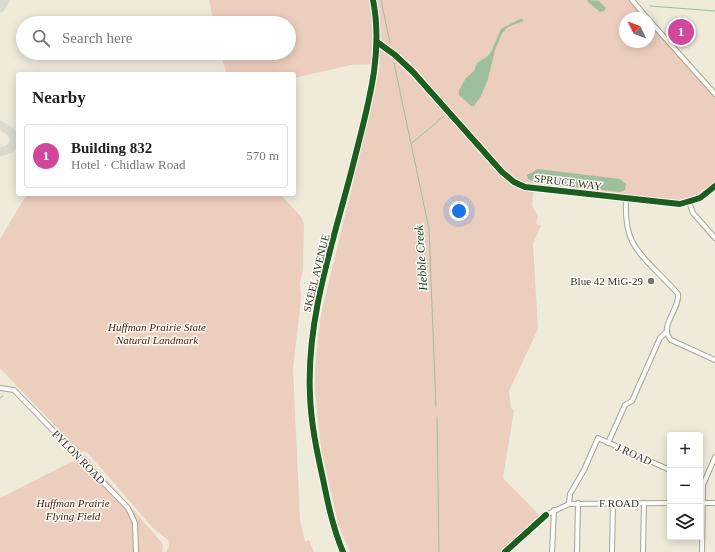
<!DOCTYPE html>
<meta charset="utf-8">
<style>
body{margin:0;font-family:"Times New Roman",serif;background:#f2f2f2;color:#222}
.controls{position:absolute;right:12px;bottom:12px;display:grid;overflow:hidden;border-radius:4px;box-shadow:0 2px 10px #0003}
.controls button{width:36px;height:36px;display:grid;place-items:center;padding:0;border:0;border-bottom:1px solid #e0e0e0;background:#fff;color:#222;font:20px sans-serif}
.compass{position:absolute;left:619px;top:12px;width:36px;height:36px;border-radius:50%;background:#fff;box-shadow:0 2px 10px #0003;rotate:313deg}
.you{position:absolute;left:459px;top:211px;width:14px;height:14px;margin:-10px;border:3px solid #fff;border-radius:50%;background:#1a73e8;box-shadow:0 0 0 6px #1a73e833}
.badge{display:grid;place-items:center;width:26px;height:26px;border-radius:50%;background:#ea580c;color:#fff;font-size:13px;font-weight:700}
.pin{position:absolute;translate:-50% -50%;border:2px solid #fff;box-shadow:0 1px 4px #0006}
.list{margin:0;padding:0;list-style:none}
h2{display:flex;justify-content:space-between;align-items:center;height:52px;margin:0;padding:0 16px;font-size:17px}
h2 small{font-size:13px;font-weight:400;color:#767676}
.list li{display:grid;grid-template-columns:26px 1fr auto;gap:12px;align-items:center;box-sizing:border-box;height:64px;margin:0 8px 8px;padding:0 8px;border:1px solid #e0e0e0;border-radius:4px}
.list b{display:block;font-size:15px;white-space:nowrap}
.list p{margin:0;font-size:13px;white-space:nowrap;color:#767676}
.list em{font-size:13px;font-style:normal;color:#767676}
.icon{flex:none;width:22px;height:22px;fill:none;stroke:currentColor;stroke-width:2;stroke-linecap:round;stroke-linejoin:round}
.map{position:relative;flex:none;width:715px;height:552px;overflow:hidden}
.search{position:absolute;background:#fff;box-shadow:0 2px 10px #0003;left:16px;top:16px;width:280px;height:44px;display:flex;align-items:center;gap:10px;box-sizing:border-box;padding:0 14px;border-radius:22px;color:#767676;font-size:15px}
.panel{position:absolute;background:#fff;box-shadow:0 2px 10px #0003;left:16px;top:72px;width:280px;height:124px;border-radius:4px}
.map>svg:first-child{display:block}
</style>
<div class="map">
<svg width="715" height="552" viewBox="0 0 715 552">
<rect width="100%" height="100%" fill="#efeada"/>
<g fill="#ebcebe">
<path d="M209,0H630L646,18H625V42H649V22L715,98V184L700,196L675,202L534,186L532,206L538,216L536,223L541,226L533,244L538,329L509,391L511,408L514,410L503,478L540,516L500,552H350L339,527L321,448L315,392V364L321,314L374,96L380,64L351,65L294,78V74H227L220,53H289V23H214Z"/>
<path d="M27,194H280L302,218L304,224L303,270L300,283L301,299L293,369L300,520L305,542L309,540L314,552H166L169,546L168,540L153,528L87,452L84,451L80,452L0,368V239Z"/>
<path d="M85,455L163,544L162,552H0V498Z"/>
</g>
<g fill="#9ebf9d">
<path d="M587,0L599,1L606,8L604,11L600,12L588,2Z"/>
<path d="M522,18L523,21L508,27L502,33L495,50L488,79L481,96L474,106H471L459,95V90L466,78L474,71L477,63L488,56L492,50L501,29Z"/>
<path d="M538,169L620,179L626,184L625,190L620,192L612,191L535,182L528,179L527,175Z"/>
</g>
<g fill="none" stroke-linecap="round" stroke-linejoin="round">
<g stroke="#9ebf9d" stroke-width="1">
<path d="M381,0L390,43"/>
<path d="M650,6L715,11"/>
<path d="M394,63L429,229L436,407"/>
<path d="M412,143L444,116"/>
<path d="M0,398L3,396"/>
<path d="M437,417L439,552"/>
</g>
<g stroke="#dcd9cf" stroke-width="9">
<path d="M0,8L5,0"/>
<path d="M0,125L11,132L15,141L10,149L0,152"/>
</g>
<g stroke="#a8a497" stroke-width="6">
<g id="minor">
<path d="M632,0L647,18"/>
<path d="M649,20L715,94"/>
<path d="M626,199C624,241 635,249 663,278C668,283 673,288 678,294C680,310 658,326 671,340L715,360"/>
<path d="M689,202L693,213L715,238"/>
<path d="M0,388L14,390L128,508L135,523L136,552"/>
<path d="M608,443L625,405L632,401L660,338L666,332"/>
<path d="M700,503H715"/>
<path d="M569,504L570,494L584,470L598,438L670,470"/>
<path d="M505,552L546,515L569,504L670,503"/>
<path d="M552,552L554,510"/>
<path d="M577,552L578,503"/>
<path d="M612,552L613,503"/>
<path d="M643,552L644,503"/>
<path d="M702,552L703,485L715,457"/>
</g>
</g>
<g stroke="#a8a497" stroke-width="7">
<g id="tertiary">
<path d="M377,42L395,55L413,72L502,172L514,182L525,187L680,204L700,198L715,186"/>
<path d="M343,552C333,528 328,504 323,479C317,452 311,424 310,395C306,316 335,237 354,161C367,108 384,55 373,0"/>
</g>
</g>
<use href="#minor" stroke="#fdfcf9" stroke-width="4"/>
<use href="#tertiary" stroke="#fdfcf9" stroke-width="5"/>
<g stroke="#fefcf6" stroke-width="8">
<g id="cycleway">
<path d="M377,42L395,55L413,72L502,172L514,182L525,187L680,204L700,198L715,186"/>
<path d="M343,552C333,528 328,504 323,479C317,452 311,424 310,395C306,316 335,237 354,161C367,108 384,55 373,0"/>
<path d="M505,552L546,515"/>
</g>
</g>
<use href="#cycleway" stroke="#1b5e20" stroke-width="6"/>
</g>
<circle fill="#797568" stroke="#fefcf6" stroke-width="1.5" cx="651" cy="281" r="4"/>
<g text-anchor="middle" dominant-baseline="central" stroke-width="3" stroke-linejoin="round" paint-order="stroke">
<g font-size="11" fill="#39362a" stroke="#fefcf6">
<text transform="translate(568 182) rotate(7)">SPRUCE WAY</text>
<text transform="translate(316 273) rotate(-76)">SKEEL AVENUE</text>
<text transform="translate(634 454) rotate(24)">J ROAD</text>
<text transform="translate(79 457) rotate(46)">PYLON ROAD</text>
<text x="619" y="503">F ROAD</text>
</g>
<g font-size="11" fill="#39362a" stroke="#fefcf6" text-anchor="end">
<text x="643" y="281">Blue 42 MiG-29</text>
</g>
<g font-size="11" font-style="italic" fill="#4d1602" stroke="#fefcf6">
<text x="157" y="327">Huffman Prairie State<tspan x="157" dy="13">Natural Landmark</tspan></text>
<text x="73" y="503">Huffman Prairie<tspan x="73" dy="13">Flying Field</tspan></text>
</g>
<g font-size="12" font-style="italic" fill="#0c3317" stroke="#fefcf6">
<text transform="translate(421 258) rotate(-94)">Hebble Creek</text>
</g>
</g>
</svg>
<div class="controls">
<button>+</button>
<button>−</button>
<button><svg class="icon" aria-label="layers" viewBox="0 0 24 24"><path d="M12 4l9 5-9 5-9-5zM3 14l9 5 9-5"/></svg></button>
</div>
<svg class="compass" viewBox="-18 -18 36 36"><path d="M0-13l5 13h-10z" fill="#e53935"/><path d="M0 13l5-13h-10z" fill="#767676"/></svg>
<div class="you"></div>
<div class="pin badge" style="left:681px;top:32px;background:#d1479c">1</div>
<div class="search"><svg class="icon" aria-label="search" viewBox="0 0 24 24"><circle cx="10" cy="10" r="6"/><path d="M15 15l6 6"/></svg>Search here</div>
<section class="panel">
<h2>Nearby<small></small></h2>
<ul class="list">
<li><span class="badge" style="background:#d1479c">1</span><div><b>Building 832</b><p>Hotel · Chidlaw Road</p></div><em>570 m</em></li>
</ul>
</section>
</div>
